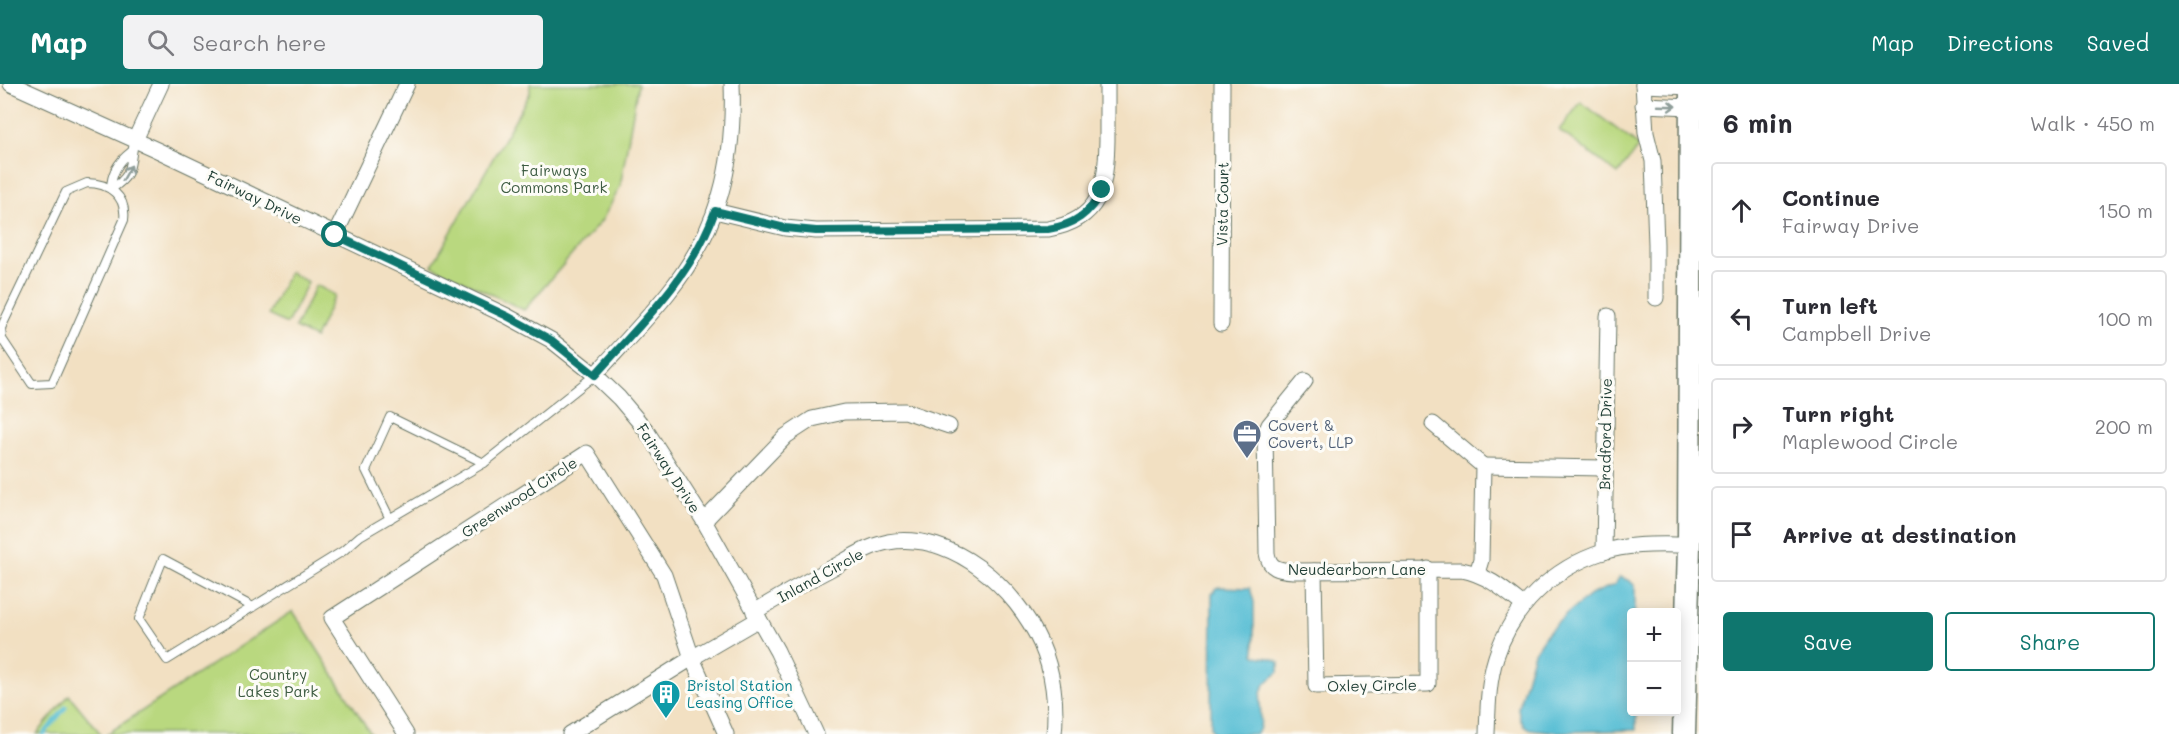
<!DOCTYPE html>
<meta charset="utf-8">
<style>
body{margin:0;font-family:Mali,sans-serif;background:#f2f2f3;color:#2b2b33}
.controls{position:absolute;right:18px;bottom:18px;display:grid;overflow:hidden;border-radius:6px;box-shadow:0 3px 15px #0003}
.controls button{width:54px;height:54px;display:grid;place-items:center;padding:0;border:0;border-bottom:2px solid #e1e1e2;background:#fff;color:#2b2b33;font:30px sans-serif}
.stop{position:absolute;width:18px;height:18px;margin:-14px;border:4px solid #0f766e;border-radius:50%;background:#fff}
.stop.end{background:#0f766e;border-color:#fff;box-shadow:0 2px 6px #0008}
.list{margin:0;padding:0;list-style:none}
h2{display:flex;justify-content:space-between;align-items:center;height:78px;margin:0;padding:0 24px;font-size:26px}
h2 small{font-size:20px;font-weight:400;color:#7c7c81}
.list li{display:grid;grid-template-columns:39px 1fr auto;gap:18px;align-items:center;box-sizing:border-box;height:96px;margin:0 12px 12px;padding:0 12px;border:2px solid #e1e1e2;border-radius:6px}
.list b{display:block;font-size:22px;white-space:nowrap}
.list p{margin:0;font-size:20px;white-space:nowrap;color:#7c7c81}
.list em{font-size:20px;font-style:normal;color:#7c7c81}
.actions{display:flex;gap:12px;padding:18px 24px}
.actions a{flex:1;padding:14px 0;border:2px solid #0f766e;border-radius:6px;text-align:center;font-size:21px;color:#0f766e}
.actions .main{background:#0f766e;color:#fff}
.icon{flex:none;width:33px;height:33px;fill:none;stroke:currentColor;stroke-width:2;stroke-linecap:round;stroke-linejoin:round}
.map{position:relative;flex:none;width:1699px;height:650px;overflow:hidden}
header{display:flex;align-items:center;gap:36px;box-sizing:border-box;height:84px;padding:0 30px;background:#0f766e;color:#fff}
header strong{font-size:28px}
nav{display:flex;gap:33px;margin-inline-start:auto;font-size:21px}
.search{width:420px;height:54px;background:#f2f2f3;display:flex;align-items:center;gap:15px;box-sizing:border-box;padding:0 21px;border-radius:6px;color:#7c7c81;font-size:22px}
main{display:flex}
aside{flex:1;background:#fff}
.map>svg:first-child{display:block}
</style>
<header>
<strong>Map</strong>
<div class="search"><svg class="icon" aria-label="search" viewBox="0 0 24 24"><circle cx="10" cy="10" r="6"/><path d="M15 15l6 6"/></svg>Search here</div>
<nav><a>Map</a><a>Directions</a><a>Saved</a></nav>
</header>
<main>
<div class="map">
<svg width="1699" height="650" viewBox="0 0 1699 650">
<rect width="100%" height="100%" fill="#fdfcf7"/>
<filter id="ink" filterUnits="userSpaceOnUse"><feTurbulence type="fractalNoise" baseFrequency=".0167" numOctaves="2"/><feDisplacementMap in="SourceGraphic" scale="12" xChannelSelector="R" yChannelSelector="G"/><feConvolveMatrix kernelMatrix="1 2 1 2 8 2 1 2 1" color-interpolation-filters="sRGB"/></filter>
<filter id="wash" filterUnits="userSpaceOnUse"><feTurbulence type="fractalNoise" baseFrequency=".008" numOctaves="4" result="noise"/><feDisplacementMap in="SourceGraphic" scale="24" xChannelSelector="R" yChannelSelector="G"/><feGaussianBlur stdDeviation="1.35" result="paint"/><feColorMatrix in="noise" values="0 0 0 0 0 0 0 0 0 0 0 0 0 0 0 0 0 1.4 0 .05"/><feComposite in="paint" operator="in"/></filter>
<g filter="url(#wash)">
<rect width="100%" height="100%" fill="#f2e0c2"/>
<g fill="#b9d87f" stroke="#6c8a5a" stroke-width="1.5">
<path d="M530,0H638L620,103L602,136L524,226L432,182L530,9Z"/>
<path d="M1581,18L1639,62L1618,90L1559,46Z"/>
<path d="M289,188L308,198L287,240L268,231Z"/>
<path d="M316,201L335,211L315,254L295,244Z"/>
<path d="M293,527L371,650H107Z"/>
<path d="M69,611L101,650H37Z"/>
</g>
<g fill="#57bed4" stroke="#3b7e84" stroke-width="1.5">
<path d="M1620,493L1630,497L1635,502V528H1632V628H1636V646L1557,648L1530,645L1524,642L1520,635L1518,624L1534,568L1547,549L1568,529L1590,511L1614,501Z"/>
<path d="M1220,503L1250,504L1254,518V570C1261,576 1271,571 1279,578V588C1274,592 1267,596 1264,602C1255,616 1266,637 1257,650H1214L1211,644L1212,510L1216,504Z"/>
</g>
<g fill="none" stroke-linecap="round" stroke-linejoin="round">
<path stroke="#57bed4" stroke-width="4" d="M44,650L66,623"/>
</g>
</g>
<g filter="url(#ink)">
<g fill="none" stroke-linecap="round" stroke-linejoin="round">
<g stroke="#697666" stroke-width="10">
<g id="lane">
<path d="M87,99C109,99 127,112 124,136L52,299L32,300L2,255L1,244L66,108Z"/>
<path d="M111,105C136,90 128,79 135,56"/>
<path d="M111,105C111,89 119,77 131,68"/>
<path d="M390,435L366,386L390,333L484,379"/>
<path d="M253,523L163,475L139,535L167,576L343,467L360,452L484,379L595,291"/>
</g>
</g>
<g stroke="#697666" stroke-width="17">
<g id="street">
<path d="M11,0L157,66L507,232L551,256L595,291L619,314L646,346L704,437L777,567L816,650"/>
<path d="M1643,0L1646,49L1653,77L1656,160V214"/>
<path d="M1643,1L1691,3"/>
<path d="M1643,21L1691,23"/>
<path d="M135,56L161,0"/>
<path d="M715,127L785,144L816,147L1048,145C1101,136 1106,103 1107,56C1107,37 1107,19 1107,0"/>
<path d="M335,151L407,0"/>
<path d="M1221,240L1222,0"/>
<path d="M595,291C619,264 645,238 668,209C719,146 735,80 732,0"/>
<path d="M1305,297L1269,341L1265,350L1267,469C1269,485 1279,486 1293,487L1462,486C1487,491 1503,505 1523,521"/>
<path d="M1433,340L1483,382L1481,476L1477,489"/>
<path d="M1483,382L1604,384"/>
<path d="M704,437L786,352L812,335L844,328L905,327L949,342"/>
<path d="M1604,468L1608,232"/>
<path d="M1314,487L1316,602L1428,600V485"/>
<path d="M754,528C781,512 807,497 834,483C852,473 868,462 888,458C953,447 1016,504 1041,560C1053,587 1057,621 1054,650"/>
<path d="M406,650L332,534L587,369L664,491L692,574L726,650"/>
<path d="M570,650L692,574L759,535"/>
<path d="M1487,650C1488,624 1488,598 1496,573C1512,523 1553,484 1603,468C1630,459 1661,461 1689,461"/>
</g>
</g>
<g stroke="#697666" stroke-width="25">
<path id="primary" d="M1684,650L1689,461L1691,0"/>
</g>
<use href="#lane" stroke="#fff" stroke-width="8"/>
<use href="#street" stroke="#fff" stroke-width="15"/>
<use href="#primary" stroke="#fff" stroke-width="22"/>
</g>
<defs><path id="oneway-shaft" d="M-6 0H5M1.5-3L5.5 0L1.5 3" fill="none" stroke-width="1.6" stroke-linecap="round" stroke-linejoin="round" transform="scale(1.5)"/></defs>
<g stroke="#8f9e9a">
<use href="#oneway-shaft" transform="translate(1667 22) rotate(2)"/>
<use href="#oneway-shaft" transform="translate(127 89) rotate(-60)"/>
</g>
</g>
<g fill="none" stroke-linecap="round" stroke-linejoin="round" filter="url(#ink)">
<path stroke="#0f766e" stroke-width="8" d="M335,151L507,232L551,256L595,291C640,240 692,193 715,127L785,144L816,147L1048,145C1074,141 1090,130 1102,106"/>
</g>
<defs>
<g id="office-pin" transform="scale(1.5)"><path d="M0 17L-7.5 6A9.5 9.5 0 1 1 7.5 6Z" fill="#5c6f8a" stroke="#fdfcf7"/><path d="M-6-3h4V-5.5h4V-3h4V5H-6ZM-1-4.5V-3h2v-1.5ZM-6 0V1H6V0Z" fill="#fff"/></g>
<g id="building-pin" transform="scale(1.5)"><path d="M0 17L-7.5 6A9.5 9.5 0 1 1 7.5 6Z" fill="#0f9aa8" stroke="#fdfcf7"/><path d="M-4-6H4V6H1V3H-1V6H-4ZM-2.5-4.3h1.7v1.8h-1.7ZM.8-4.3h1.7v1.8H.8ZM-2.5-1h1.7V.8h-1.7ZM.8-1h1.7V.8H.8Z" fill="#fff"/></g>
</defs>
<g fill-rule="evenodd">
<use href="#office-pin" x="1247" y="350"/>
<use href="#building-pin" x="666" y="610"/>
</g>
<g text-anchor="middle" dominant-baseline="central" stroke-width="6" stroke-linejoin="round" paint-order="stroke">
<g font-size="15" fill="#3e5c43" stroke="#fdfcf7">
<text x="554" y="86">Fairways<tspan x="554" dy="17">Commons Park</tspan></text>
<text x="278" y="590">Country<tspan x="278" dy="17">Lakes Park</tspan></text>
</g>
<g font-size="15" fill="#1f3d34" stroke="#fdfcf7">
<text transform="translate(255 113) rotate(26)">Fairway Drive</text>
<text transform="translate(1222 120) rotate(-89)">Vista Court</text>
<text transform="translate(1605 350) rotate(-89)">Bradford Drive</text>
<text transform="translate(669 384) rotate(57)">Fairway Drive</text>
<text transform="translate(519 413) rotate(-33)">Greenwood Circle</text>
<text x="1357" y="485">Neudearborn Lane</text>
<text transform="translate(820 491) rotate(-29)">Inland Circle</text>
<text transform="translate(1372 601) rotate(-1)">Oxley Circle</text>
</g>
<g font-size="15" fill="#4e5e75" stroke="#fdfcf7" text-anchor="start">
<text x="1268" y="341">Covert &amp;<tspan x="1268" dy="17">Covert, LLP</tspan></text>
</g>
<g font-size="15" fill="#0d838f" stroke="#fdfcf7" text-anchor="start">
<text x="687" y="601">Bristol Station<tspan x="687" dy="17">Leasing Office</tspan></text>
</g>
</g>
</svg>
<div class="controls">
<button>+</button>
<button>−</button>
</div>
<div class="stop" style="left:335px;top:151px"></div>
<div class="stop end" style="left:1102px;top:106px"></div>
</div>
<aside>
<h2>6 min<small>Walk · 450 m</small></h2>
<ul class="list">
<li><svg class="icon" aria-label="ahead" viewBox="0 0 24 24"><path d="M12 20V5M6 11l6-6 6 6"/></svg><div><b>Continue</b><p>Fairway Drive</p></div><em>150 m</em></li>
<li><svg class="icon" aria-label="left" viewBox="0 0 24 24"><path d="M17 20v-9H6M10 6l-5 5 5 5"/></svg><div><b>Turn left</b><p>Campbell Drive</p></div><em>100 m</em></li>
<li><svg class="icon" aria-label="right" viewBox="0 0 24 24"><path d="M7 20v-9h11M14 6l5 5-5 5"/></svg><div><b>Turn right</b><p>Maplewood Circle</p></div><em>200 m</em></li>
<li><svg class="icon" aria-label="arrive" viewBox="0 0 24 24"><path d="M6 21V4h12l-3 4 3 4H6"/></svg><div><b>Arrive at destination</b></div></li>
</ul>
<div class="actions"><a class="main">Save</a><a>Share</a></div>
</aside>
</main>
